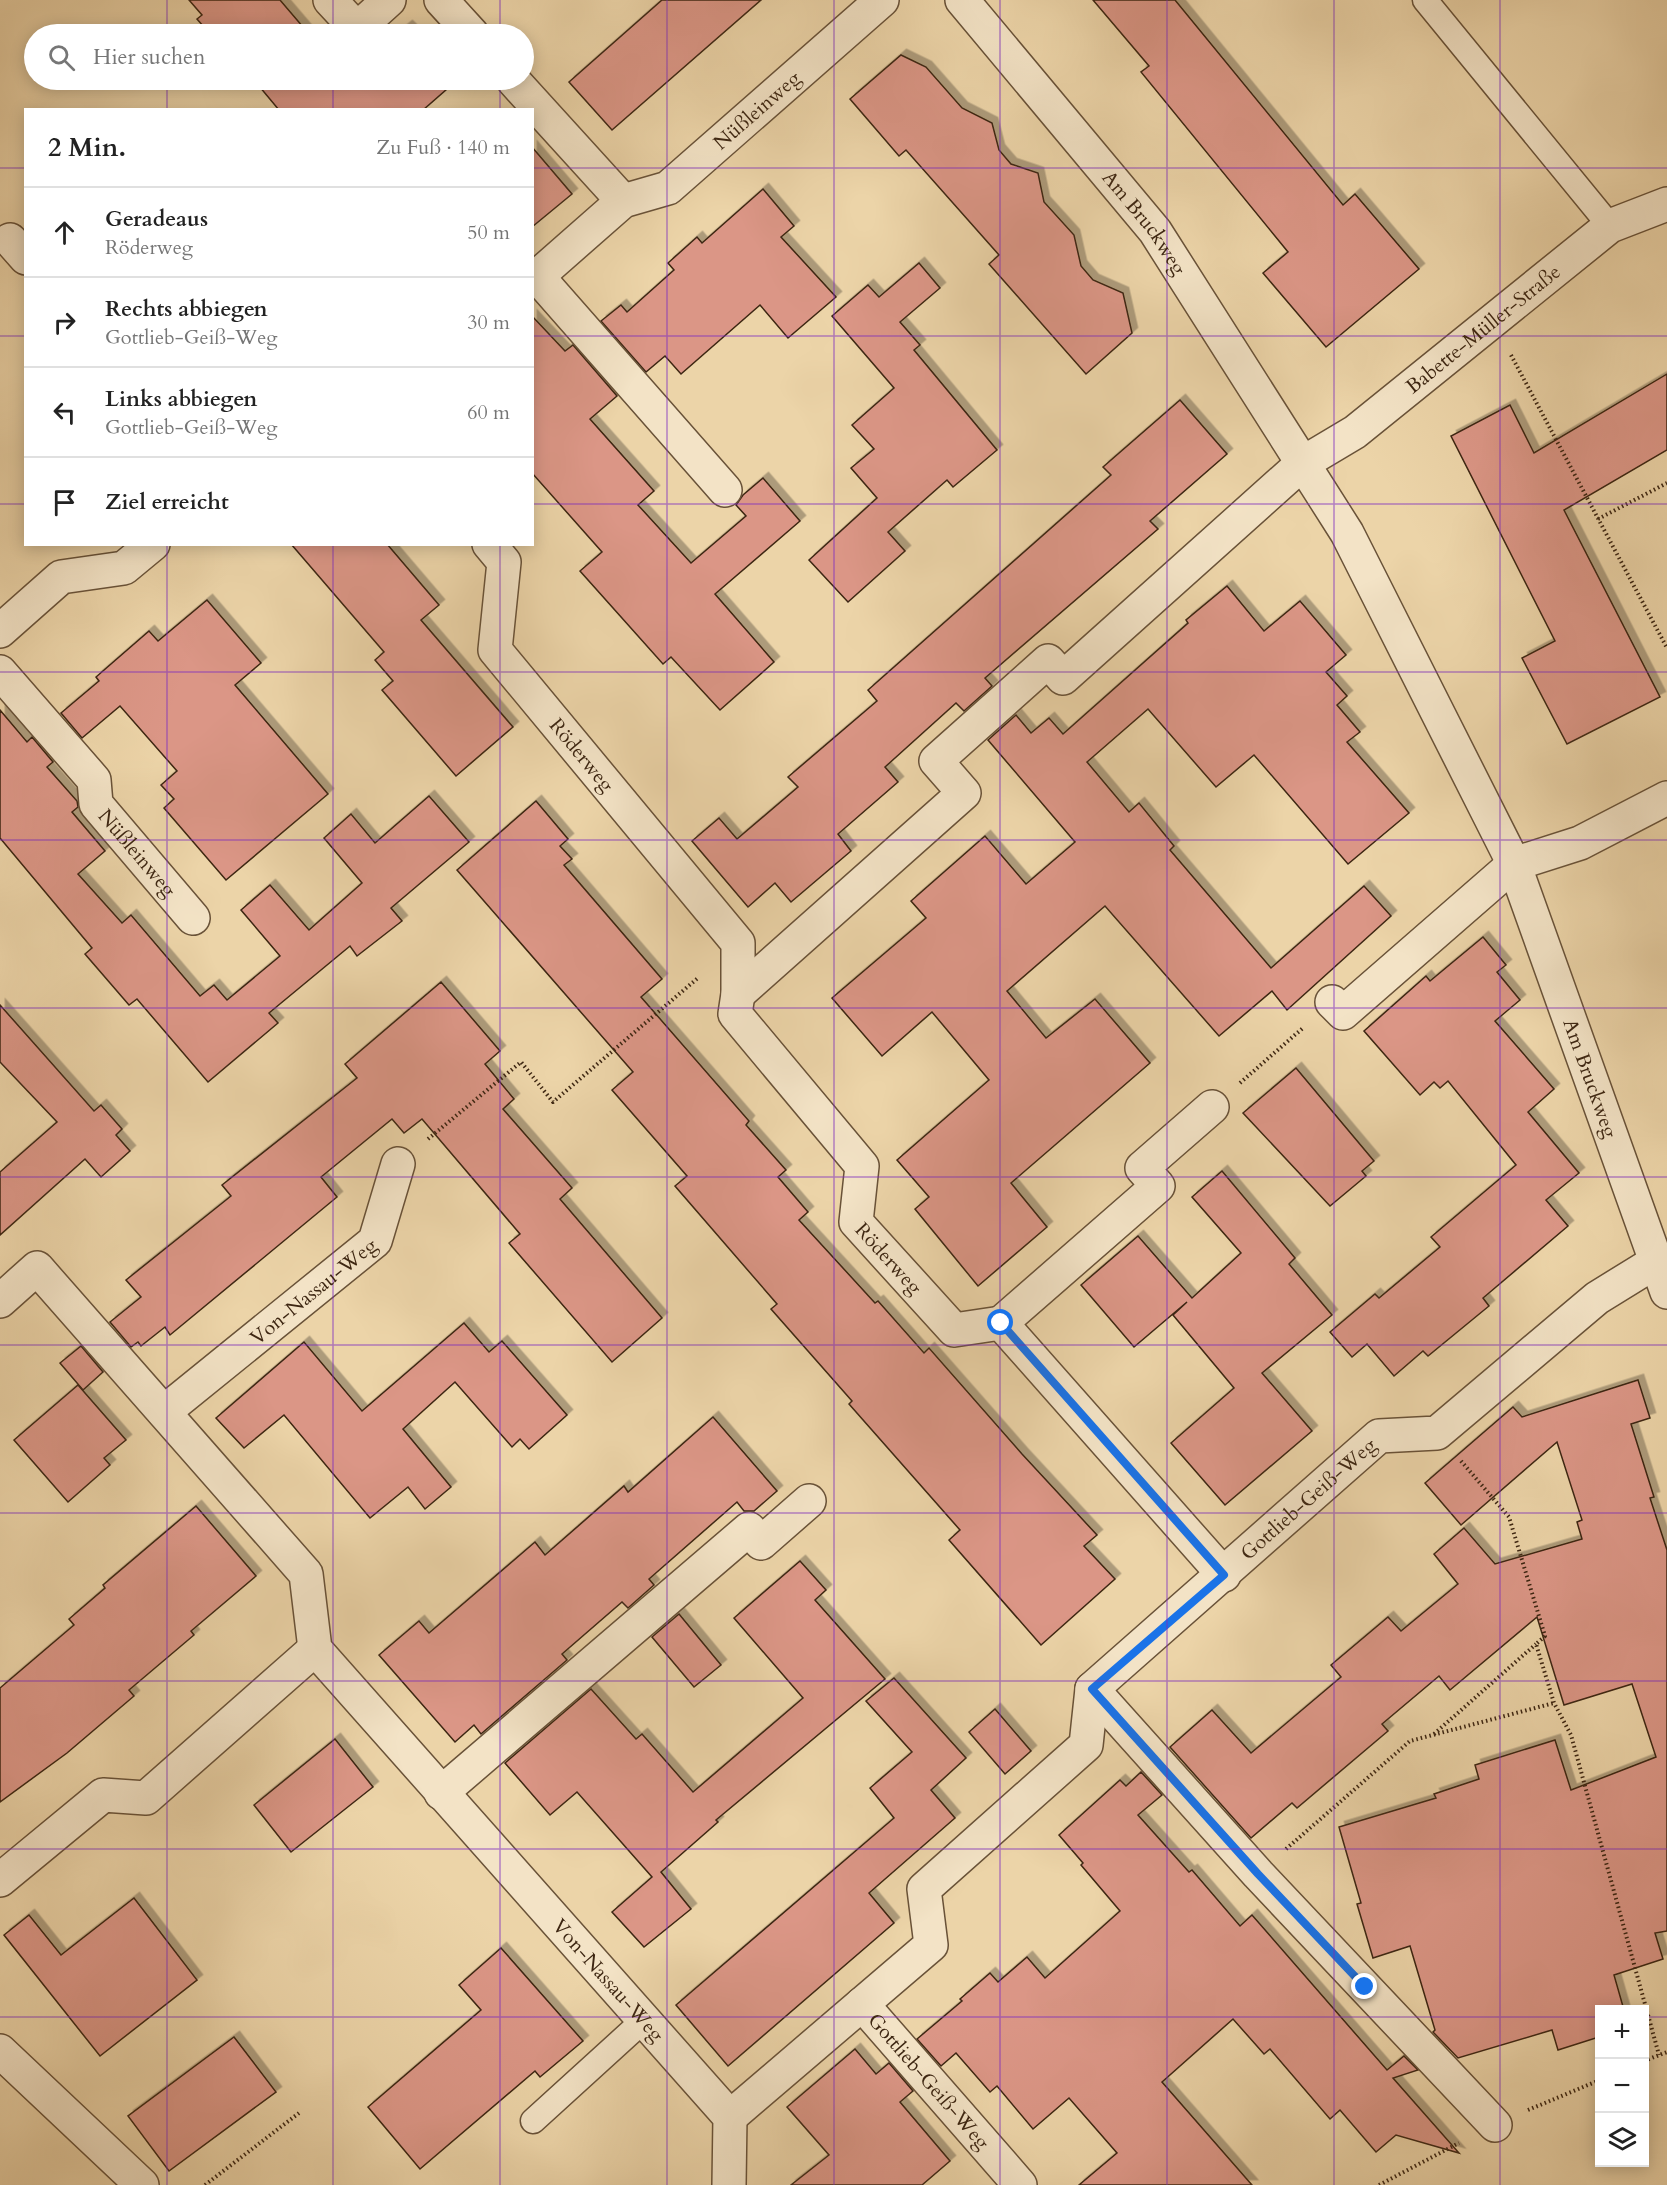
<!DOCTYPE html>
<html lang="de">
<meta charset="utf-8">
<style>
body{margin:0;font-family:Cardo,serif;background:#f6f6f6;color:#222}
.controls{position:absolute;right:18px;bottom:18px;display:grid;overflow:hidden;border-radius:0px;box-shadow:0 3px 15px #0003}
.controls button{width:54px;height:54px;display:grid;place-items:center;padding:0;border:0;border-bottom:2px solid #e0e0e0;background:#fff;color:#222;font:30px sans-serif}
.stop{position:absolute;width:18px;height:18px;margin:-14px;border:4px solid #1a73e8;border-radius:50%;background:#fff}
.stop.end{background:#1a73e8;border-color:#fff;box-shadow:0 2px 6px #0008}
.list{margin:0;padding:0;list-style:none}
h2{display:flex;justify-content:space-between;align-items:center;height:78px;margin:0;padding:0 24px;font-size:26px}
h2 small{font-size:20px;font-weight:400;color:#767676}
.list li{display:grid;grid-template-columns:39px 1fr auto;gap:18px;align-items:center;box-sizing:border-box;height:90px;padding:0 24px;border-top:2px solid #e0e0e0}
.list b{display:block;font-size:22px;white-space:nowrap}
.list p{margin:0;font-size:20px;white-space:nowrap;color:#767676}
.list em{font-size:20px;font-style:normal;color:#767676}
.icon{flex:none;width:33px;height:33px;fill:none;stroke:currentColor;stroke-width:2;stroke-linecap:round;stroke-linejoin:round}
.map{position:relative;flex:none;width:1667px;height:2185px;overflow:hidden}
.search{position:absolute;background:#fff;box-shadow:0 3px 15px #0003;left:24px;top:24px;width:510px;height:66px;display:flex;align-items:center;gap:15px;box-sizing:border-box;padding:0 21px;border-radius:33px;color:#767676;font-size:22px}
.panel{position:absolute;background:#fff;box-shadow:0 3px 15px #0003;left:24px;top:108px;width:510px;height:438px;border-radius:0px}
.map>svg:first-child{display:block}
</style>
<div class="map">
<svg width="1667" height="2185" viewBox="0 0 1667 2185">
<defs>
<filter id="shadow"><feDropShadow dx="5.5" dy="-5.5" stdDeviation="0" flood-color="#0004"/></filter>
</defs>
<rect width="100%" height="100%" fill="#ecd4a8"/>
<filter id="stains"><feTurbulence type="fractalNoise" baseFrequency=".00333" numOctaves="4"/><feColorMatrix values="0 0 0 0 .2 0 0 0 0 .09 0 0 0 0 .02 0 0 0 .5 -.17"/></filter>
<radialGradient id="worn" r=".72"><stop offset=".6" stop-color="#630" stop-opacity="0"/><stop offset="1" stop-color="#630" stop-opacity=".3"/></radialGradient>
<g fill="#db9686" stroke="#3d2612" stroke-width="1.5" filter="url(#shadow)">
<path d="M189,0H280L309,34H210L197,19L202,15Z"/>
<path d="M662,0H761L612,130L569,82Z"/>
<path d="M1093,0H1175L1343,205L1355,194L1419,269L1326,347L1263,273L1288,252L1141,72L1149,66Z"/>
<path d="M407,26L415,34H397Z"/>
<path d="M901,55L926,67L962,108L992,123L999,150L1011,164L1038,173L1044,202L1074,235L1081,266L1093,280L1123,293L1132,333L1086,374L989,264L999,255L906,150L899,156L850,99Z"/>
<path d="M254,80H453L455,82L423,110H279Z"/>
<path d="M532,147L572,194L532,227Z"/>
<path d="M763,189L794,226L781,237L836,297L788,338L760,305L681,374L665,356L646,372L601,321L621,305L627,312L674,270L668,263L697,237L702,243Z"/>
<path d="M919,263L940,288L900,322L920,345L914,350L997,450L953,487L947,480L888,532L905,551L848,602L809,560L877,498L851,468L874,449L852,425L894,388L832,316L868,285L879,297Z"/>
<path d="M532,316L565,351L573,345L617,396L590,419L654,491L638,505L691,563L746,516L736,505L743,495L763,478L800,521L715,594L774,662L720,710L671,657L663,664L580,571L602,552L532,473Z"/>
<path d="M1667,374V450L1564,510L1660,697L1567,744L1522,658L1555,641L1451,436L1510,405L1534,453Z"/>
<path d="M1180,400L1227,454L1150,521L1158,529L985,678L992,686L964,711L956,703L885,767L898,782L838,834L851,851L791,902L775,883L748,907L692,841L719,818L737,839L798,787L788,777L877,701L868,690L1111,475L1103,467Z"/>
<path d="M291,544H387L439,605L421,620L513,727L456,776L382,690L393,681L375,660L384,652Z"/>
<path d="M1227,586L1264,631L1300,601L1346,655L1326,672L1347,696L1337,705L1360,732L1347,742L1409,813L1348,864L1254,755L1216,787L1148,709L1087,762L1129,812L1139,803L1174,846L1170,850L1271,968L1364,886L1391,916L1287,1010L1272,991L1219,1036L1105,906L1007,991L1046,1038L1095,999L1150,1063L1011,1183L1047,1227L978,1286L915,1209L929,1197L897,1160L989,1080L932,1012L882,1056L832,998L926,918L911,901L985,836L1026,884L1075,842L988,740L1016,715L1031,733L1049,718L1063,734L1188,623L1186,620Z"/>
<path d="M207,600L261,663L235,685L328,794L226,880L164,808L174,799L161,785L177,771L120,706L82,738L61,713L99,681L96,677L149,631L158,641Z"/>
<path d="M0,710L27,742L32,737L53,762L47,767L77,801L78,807L72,812L105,851L78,874L122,923L131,915L200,996L214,985L227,1000L280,956L241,910L270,885L309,930L362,883L324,838L351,814L375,843L429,796L469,842L391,908L402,921L357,956L350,946L269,1013L278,1023L208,1082L137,999L129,1005L85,954L92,948L0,838Z"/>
<path d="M536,801L568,839L560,846L572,859L564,865L662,979L641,997L749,1121L746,1125L786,1170L778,1177L808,1212L799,1220L875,1303L878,1301L924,1353L929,1348L1022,1454L1097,1535L1084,1546L1115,1579L1041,1645L949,1540L960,1530L849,1404L852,1401L771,1309L777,1304L675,1186L687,1176L612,1090L633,1072L457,870Z"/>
<path d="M1483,937L1506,965L1497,972L1520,1000L1495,1021L1554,1089L1528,1112L1579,1173L1546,1200L1568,1226L1483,1298L1489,1306L1428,1356L1423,1351L1394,1376L1367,1344L1352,1357L1330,1332L1375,1294L1379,1298L1440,1247L1431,1237L1516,1165L1448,1081L1440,1088L1434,1082L1420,1095L1364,1031L1426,976L1430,981Z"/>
<path d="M441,982L500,1051L485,1064L514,1099L503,1109L572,1188L560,1199L662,1318L612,1362L509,1243L520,1234L422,1119L404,1133L392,1119L321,1177L337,1197L170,1335L165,1327L141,1346L138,1342L131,1347L110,1322L141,1297L126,1280L231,1196L222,1185L357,1078L345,1064Z"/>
<path d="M0,1005L94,1111L101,1105L122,1129L116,1135L130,1151L101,1177L85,1159L0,1235V1172L57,1122L0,1062Z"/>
<path d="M1296,1068L1374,1161L1362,1171L1366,1176L1330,1206L1243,1113Z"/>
<path d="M1222,1171L1295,1258L1289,1264L1332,1315L1262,1373L1312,1431L1225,1505L1171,1443L1234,1388L1173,1315L1187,1302L1134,1347L1081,1285L1138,1236L1192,1298L1241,1253L1192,1197Z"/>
<path d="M464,1323L489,1352L502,1341L567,1415L529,1449L520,1439L512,1447L455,1382L403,1429L451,1487L425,1509L408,1487L370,1518L284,1415L244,1448L216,1418L304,1342L362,1411Z"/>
<path d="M81,1346L103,1372L83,1390L60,1363Z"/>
<path d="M1638,1380L1650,1418L1631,1424L1654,1497L1650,1498L1667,1550V1931L1655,1933L1663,1959L1614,1975L1624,2010H1599V2037L1558,2050L1552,2030L1458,2058L1433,2032L1435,2030L1410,1946L1373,1958L1357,1904L1361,1903L1339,1827L1436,1798L1434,1794L1479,1779L1475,1765L1555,1740L1571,1790L1656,1757L1632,1684L1564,1705L1537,1617L1450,1690L1439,1676L1382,1724L1388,1731L1297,1808L1292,1803L1251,1838L1170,1747L1212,1710L1251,1753L1341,1677L1331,1665L1388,1617L1401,1631L1458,1584L1434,1554L1464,1528L1495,1564L1582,1539L1577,1522L1582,1520L1557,1442L1461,1525L1425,1483L1513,1407L1522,1417Z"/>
<path d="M78,1385L126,1440L104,1458L110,1465L68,1502L14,1440Z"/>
<path d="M713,1417L777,1491L754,1511H744L737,1502L649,1579L654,1585L628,1608L622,1602L562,1654L567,1660L481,1734L474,1725L455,1742L379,1655L419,1621L429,1633L535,1542L545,1555L624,1486L628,1492Z"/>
<path d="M196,1506L256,1576L191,1631L194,1635L129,1690L134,1696L67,1753L0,1802V1688L74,1625L69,1619L105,1588L103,1585Z"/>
<path d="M800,1561L826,1590L815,1600L885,1679L716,1820L718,1822L661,1872L691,1909L644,1947L612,1912L652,1877L577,1792L550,1815L505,1763L591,1689L636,1739L642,1734L693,1792L803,1698L734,1618Z"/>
<path d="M679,1614L721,1665L694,1687L652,1637Z"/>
<path d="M894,1678L966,1758L931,1790L955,1818L869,1893L894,1923L728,2066L676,2005L894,1818L870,1788L912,1752L866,1701Z"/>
<path d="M995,1709L1031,1751L1005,1774L969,1732Z"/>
<path d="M335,1739L373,1787L291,1852L254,1805Z"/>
<path d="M1141,1772L1162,1795L1138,1815L1189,1872L1192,1870L1240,1926L1252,1915L1387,2070L1404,2056L1418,2070L1393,2078L1459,2153L1396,2135L1376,2152L1340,2110L1330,2119L1270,2049L1264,2054L1233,2019L1162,2082L1252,2185H1079L1117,2153L1069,2098L1033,2129L997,2086L990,2092L956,2053L941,2066L917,2039L962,2001L960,1999L990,1973L998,1982L1027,1957L1045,1978L1120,1911L1081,1865L1083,1863L1059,1835L1120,1780L1126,1786Z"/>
<path d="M134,1898L197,1980L100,2056L4,1935L29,1915L61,1955Z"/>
<path d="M501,1948L583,2041L540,2077L535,2071L420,2169L368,2107L481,2010L459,1985Z"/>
<path d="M234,2037L276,2092L169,2171L128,2116Z"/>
<path d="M855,2049L876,2074L889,2063L913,2091L900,2102L950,2161L922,2185H791L829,2155L787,2107Z"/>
</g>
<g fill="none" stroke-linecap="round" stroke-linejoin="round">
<g stroke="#695238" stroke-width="27">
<g id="service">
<path d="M1425,0L1610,226"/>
<path d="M533,2121L644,2020"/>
</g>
</g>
<g stroke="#695238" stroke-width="36">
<g id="minor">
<path d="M330,0L357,29L389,0"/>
<path d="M441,0L472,34"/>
<path id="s1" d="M962,0L1155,231L1347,533L1514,864L1667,1292"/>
<path d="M513,80L623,201"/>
<path d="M10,240L26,258"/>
<path d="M537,276L725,490"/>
<path id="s2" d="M532,281L623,201L668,188L882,0"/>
<path id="s3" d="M489,544L504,562L495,650L738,943V994L735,1014L862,1166L856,1222L954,1330L1001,1323L1224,1575"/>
<path d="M0,631L61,577L124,568L153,544"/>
<path id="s4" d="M0,672L94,780L96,804L193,918"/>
<path id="s5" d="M738,994L964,793L936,761L1048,661L1063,678L1303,463L1355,432L1610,226L1667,204"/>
<path d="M1332,1002L1343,1013L1514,864L1580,843L1667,798"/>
<path id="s6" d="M0,1301L37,1268L306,1574L315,1649L730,2117L729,2185"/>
<path d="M1001,1323L1158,1186L1142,1168L1212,1107"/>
<path id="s7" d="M164,1412L375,1241L398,1164"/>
<path d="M1092,1689L1258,1874L1495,2125"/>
<path d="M441,1793L749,1529L761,1543L809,1501"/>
<path d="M0,1880L103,1795L146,1798L315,1649"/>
<path id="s8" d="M862,2004L1020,2185"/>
<path d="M0,2051L142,2185"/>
<path id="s9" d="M730,2117L931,1945L924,1889L1086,1745L1092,1689L1379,1436L1437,1433L1597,1298L1657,1261"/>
</g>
</g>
<g stroke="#3d2612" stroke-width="4" stroke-dasharray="1.5 3" stroke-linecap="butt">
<path d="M1511,355L1667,648"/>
<path d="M1598,519L1667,483"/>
<path d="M1240,1083L1304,1027"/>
<path d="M428,1139L521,1062L553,1102L699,977"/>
<path d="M1461,1461L1509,1517L1545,1636L1536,1644L1554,1703L1571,1735L1659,2055"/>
<path d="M1434,1734L1536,1644"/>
<path d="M1286,1849L1410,1741L1554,1703"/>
<path d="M1644,2061L1667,2052"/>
<path d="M1528,2110L1600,2080"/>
<path d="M205,2185L299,2113"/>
<path d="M1379,2185L1459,2143"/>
</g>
<use href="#service" stroke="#f3e3c6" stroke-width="24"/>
<use href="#minor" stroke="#f3e3c6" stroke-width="33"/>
</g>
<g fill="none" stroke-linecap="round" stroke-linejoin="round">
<path stroke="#1a73e8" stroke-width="8" d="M1001,1323L1224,1575L1092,1689L1258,1874L1365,1987"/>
</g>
<path fill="none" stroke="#7b2cbf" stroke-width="1.5" stroke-opacity="0.55" d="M167,0V34M333,0V34M500,0V34M667,0V2185M834,0V2185M1000,0V2185M1167,0V2185M1334,0V2185M1500,0V2185M167,80V110M333,80V110M500,80V110M0,168H26M532,168H1667M0,336H26M532,336H1667M0,504H26M532,504H1667M167,544V2185M333,544V2185M500,544V2185M0,672H1667M0,840H1667M0,1008H1667M0,1177H1667M0,1345H1667M0,1513H1667M0,1681H1667M0,1849H1667M0,2017H1600M1644,2017H1667"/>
<g text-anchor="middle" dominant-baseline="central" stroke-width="6" stroke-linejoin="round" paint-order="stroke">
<g font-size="20" fill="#3d2612" stroke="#f3e3c6">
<text stroke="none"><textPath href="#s2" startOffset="286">Nüßleinweg</textPath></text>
<text stroke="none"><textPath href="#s1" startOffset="288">Am Bruckweg</textPath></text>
<text stroke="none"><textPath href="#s5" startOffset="1065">Babette-Müller-Straße</textPath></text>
<text stroke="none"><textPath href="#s3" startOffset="248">Röderweg</textPath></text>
<text stroke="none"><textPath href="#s4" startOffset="231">Nüßleinweg</textPath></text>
<text stroke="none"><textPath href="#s1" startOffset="1257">Am Bruckweg</textPath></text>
<text stroke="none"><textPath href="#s3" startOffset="867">Röderweg</textPath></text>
<text stroke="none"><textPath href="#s7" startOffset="192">Von-Nassau-Weg</textPath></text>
<text stroke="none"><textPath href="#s9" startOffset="882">Gottlieb-Geiß-Weg</textPath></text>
<text stroke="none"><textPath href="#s6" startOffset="975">Von-Nassau-Weg</textPath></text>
<text stroke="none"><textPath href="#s8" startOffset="102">Gottlieb-Geiß-Weg</textPath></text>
</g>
</g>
<rect width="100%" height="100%" filter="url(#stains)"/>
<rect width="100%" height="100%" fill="url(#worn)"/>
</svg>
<div class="controls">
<button>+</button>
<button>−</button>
<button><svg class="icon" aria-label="layers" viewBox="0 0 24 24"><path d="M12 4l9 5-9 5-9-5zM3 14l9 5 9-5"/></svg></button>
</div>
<div class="stop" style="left:1001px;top:1323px"></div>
<div class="stop end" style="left:1365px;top:1987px"></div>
<div class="search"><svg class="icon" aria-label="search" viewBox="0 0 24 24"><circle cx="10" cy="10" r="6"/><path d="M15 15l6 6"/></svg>Hier suchen</div>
<section class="panel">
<h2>2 Min.<small>Zu Fuß · 140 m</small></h2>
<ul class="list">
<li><svg class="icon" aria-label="ahead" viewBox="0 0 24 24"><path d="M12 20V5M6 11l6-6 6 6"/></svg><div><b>Geradeaus</b><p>Röderweg</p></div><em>50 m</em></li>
<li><svg class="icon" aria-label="right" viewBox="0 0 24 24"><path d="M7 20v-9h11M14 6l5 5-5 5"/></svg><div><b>Rechts abbiegen</b><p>Gottlieb-Geiß-Weg</p></div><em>30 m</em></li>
<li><svg class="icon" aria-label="left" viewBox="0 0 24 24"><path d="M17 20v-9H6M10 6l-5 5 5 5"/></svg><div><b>Links abbiegen</b><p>Gottlieb-Geiß-Weg</p></div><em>60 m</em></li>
<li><svg class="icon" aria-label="arrive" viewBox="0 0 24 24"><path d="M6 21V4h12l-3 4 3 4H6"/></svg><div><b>Ziel erreicht</b></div></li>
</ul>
</section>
</div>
